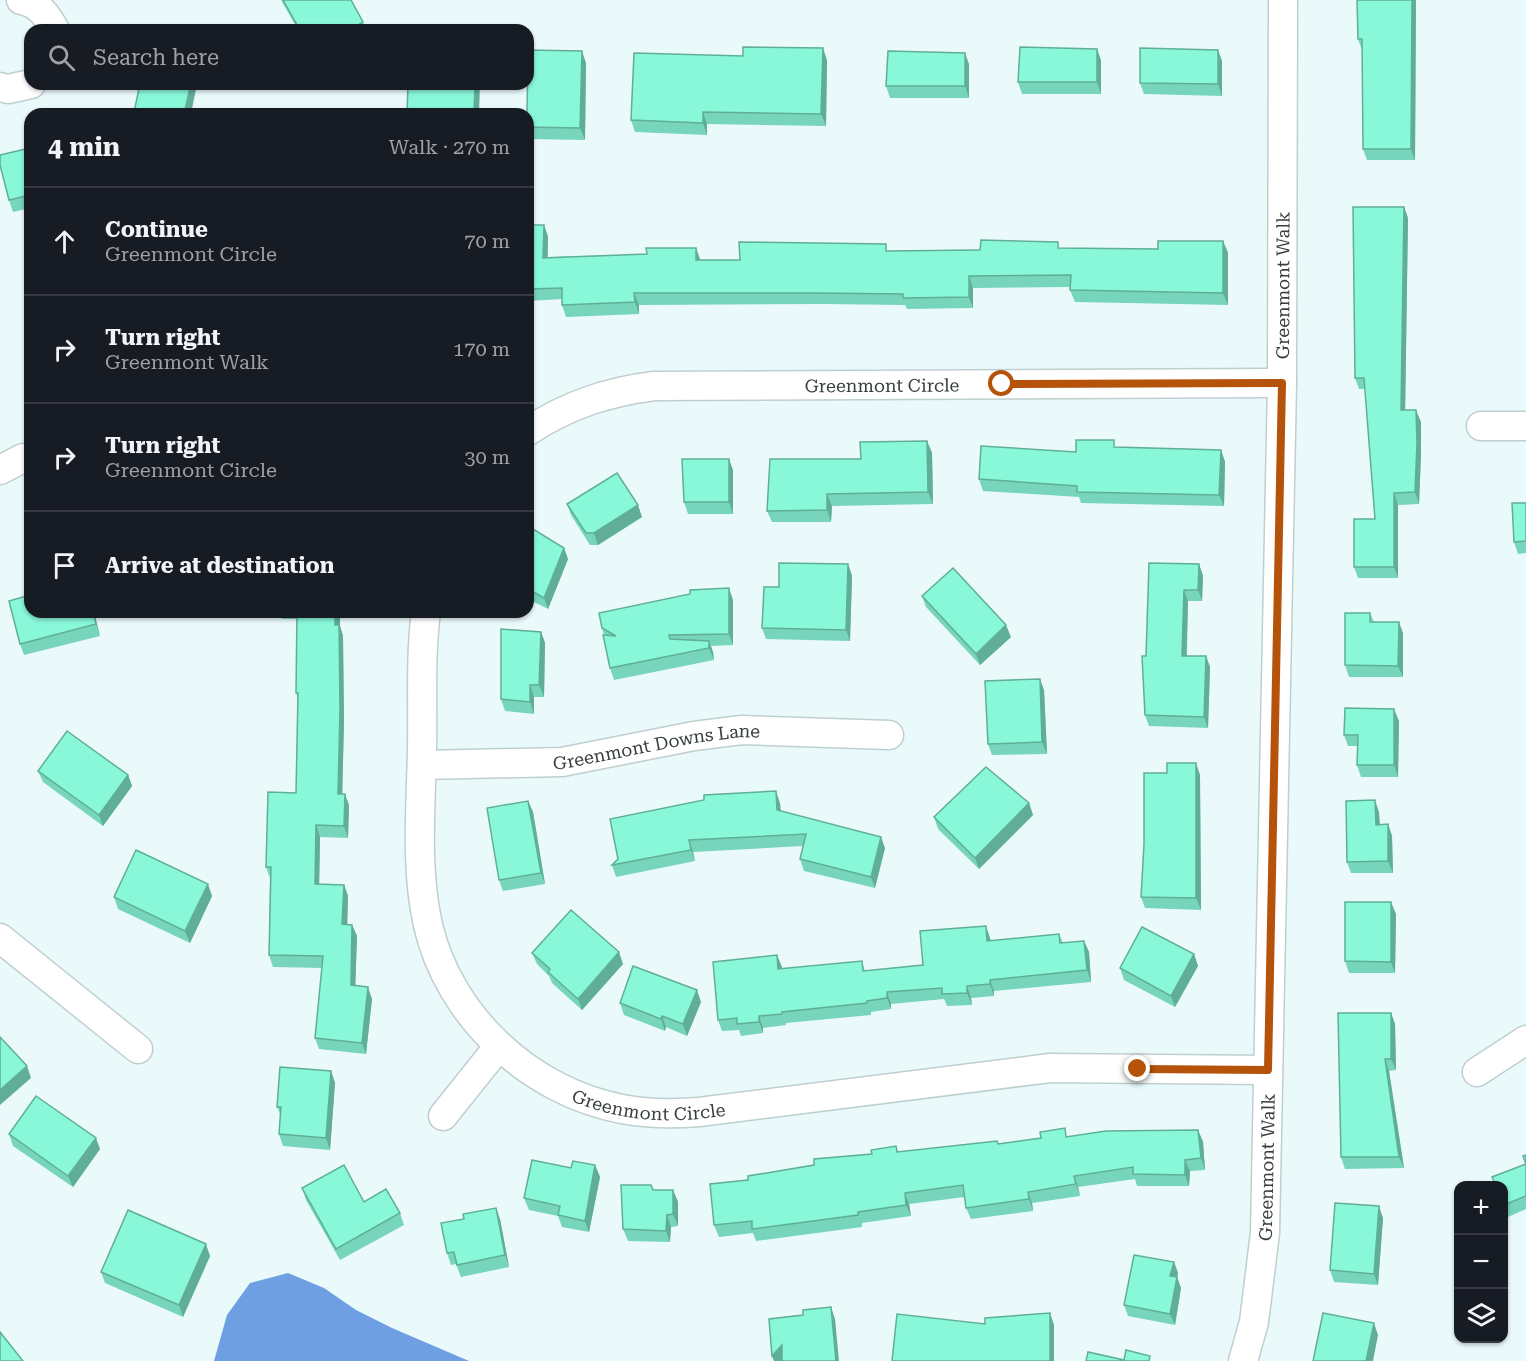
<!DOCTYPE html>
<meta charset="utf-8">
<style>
body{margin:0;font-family:"Roboto Serif",serif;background:#242831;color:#f1f3f6}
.controls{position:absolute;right:18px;bottom:18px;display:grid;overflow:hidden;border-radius:12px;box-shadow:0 2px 4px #0004}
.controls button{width:54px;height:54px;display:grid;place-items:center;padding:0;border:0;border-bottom:2px solid #363941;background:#171b24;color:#f1f3f6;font:30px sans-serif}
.stop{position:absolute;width:18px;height:18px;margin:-14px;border:4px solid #b45309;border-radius:50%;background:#fff}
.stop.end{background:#b45309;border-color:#fff;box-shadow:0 2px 6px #0008}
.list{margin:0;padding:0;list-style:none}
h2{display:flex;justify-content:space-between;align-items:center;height:78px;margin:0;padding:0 24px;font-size:26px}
h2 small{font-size:20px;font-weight:400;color:#9ea1a6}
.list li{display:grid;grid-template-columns:39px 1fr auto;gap:18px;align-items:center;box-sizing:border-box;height:108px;padding:0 24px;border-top:2px solid #363941}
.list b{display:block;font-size:22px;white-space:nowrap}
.list p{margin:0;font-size:20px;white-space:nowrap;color:#9ea1a6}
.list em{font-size:20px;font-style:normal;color:#9ea1a6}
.icon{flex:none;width:33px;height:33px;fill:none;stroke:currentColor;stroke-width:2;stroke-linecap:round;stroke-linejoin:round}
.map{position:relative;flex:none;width:1526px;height:1361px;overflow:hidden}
.search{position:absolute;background:#171b24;box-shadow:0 2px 4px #0004;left:24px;top:24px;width:510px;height:66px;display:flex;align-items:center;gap:15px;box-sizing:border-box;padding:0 21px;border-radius:18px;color:#9ea1a6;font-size:22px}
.panel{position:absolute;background:#171b24;box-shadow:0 2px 4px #0004;left:24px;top:108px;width:510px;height:510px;border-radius:18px}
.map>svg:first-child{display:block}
</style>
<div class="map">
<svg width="1526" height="1361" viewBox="0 0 1526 1361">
<rect width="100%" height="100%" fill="#eafafb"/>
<path fill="#6d9fe2" d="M288,1273L324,1288L356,1310L392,1328L469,1361H214L227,1315L250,1283Z"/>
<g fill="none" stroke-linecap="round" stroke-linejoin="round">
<g stroke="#bfcfd0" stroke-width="31">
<g id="minor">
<path d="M21,0C38,3 47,15 55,30"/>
<path d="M0,87L8,89L31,84"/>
<path d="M1481,426H1526"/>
<path id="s1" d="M528,431C568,405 607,392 654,386L1282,383"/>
<path d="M0,470L23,458"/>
<path id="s2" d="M426,612C420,657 423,703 422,748C421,807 415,868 428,925C449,1017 531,1092 622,1109C648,1114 673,1114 699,1112L1050,1068L1268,1070"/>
<path id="s3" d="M422,765L562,762L694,736L742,730L889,735"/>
<path d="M0,938L138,1049"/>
<path d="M1477,1072L1526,1040"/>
<path d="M443,1116L499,1046"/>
<path id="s4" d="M1243,1361L1254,1322L1265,1233L1282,383L1283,0"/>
</g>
</g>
<use href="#minor" stroke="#fff" stroke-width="28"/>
</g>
<g fill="#76d5bb">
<path d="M281,0H351L363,22L366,30H298Z"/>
<path d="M1357,0H1416L1415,160H1367L1363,149L1362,50L1358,39Z"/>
<path d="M827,60L826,126L707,124V135L635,132L631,120Z"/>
<path d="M1101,60V94H1022L1018,82Z"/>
<path d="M1222,61V96L1144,94L1140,83Z"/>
<path d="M586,63L585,140L531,139L528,130V114Z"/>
<path d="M969,64V98H890L886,86Z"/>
<path d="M30,148V208L13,212L9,200Z"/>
<path d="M1404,207L1408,218L1405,410L1421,422V454L1419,504L1398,505V578H1358L1354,567L1375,519L1365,389H1359L1355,378Z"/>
<path d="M528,225H544L548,237V257L647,254L696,248L700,260H740L888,251L1060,248L1158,249L1223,241L1228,253V305L1075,302L1070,290V287L973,288V308L907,309L905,305L824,304L639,305V314L566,317L562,305V299L528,301Z"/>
<path d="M30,301V326L26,315Z"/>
<path d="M927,441L932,453L933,504L832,506L831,522H772L767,511L861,459Z"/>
<path d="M1117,447L1221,450L1225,462L1224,506L1081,503L1079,497L983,491L979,479L1076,452Z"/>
<path d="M733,470V514H688L684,502Z"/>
<path d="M1526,503V553L1518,554L1514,542Z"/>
<path d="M567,504L642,517L598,545H590L571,515Z"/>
<path d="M528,526L564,548L568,559L548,609L528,599Z"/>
<path d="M1149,563L1199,564L1203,576L1202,601H1188L1187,656H1206L1210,667L1208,728L1149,726L1145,715Z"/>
<path d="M848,564L852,576L850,641L766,639L762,628L779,587Z"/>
<path d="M922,596L1011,637L980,665L926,607Z"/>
<path d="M733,600V645L711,646L713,652L714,660L614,680L610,668L604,635L602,628Z"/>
<path d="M94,612L100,636L24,655L20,644Z"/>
<path d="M279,612H340V626L343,636L344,721L342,794L349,805L348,838L320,837L319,884L344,885L348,896L347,924L352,925L357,936L355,986L372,999L366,1054L319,1049L315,1038L322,968L273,967L269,955L270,878L266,867L296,793L298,699L296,693L297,619H282Z"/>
<path d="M1370,613L1374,622L1403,633V677H1349L1345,665Z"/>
<path d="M541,632L545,643L544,697H534V714L505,711L501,699Z"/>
<path d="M1044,690L1047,754L992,755L988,744Z"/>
<path d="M1399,721L1398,777H1361L1357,765L1358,746H1348L1344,735Z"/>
<path d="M38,771L128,775L132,786L103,826L43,782Z"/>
<path d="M1200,775L1201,910L1145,908L1141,897Z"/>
<path d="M528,801L533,812L545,884L503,891L499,880Z"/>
<path d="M780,803L781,811L885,848L875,888L804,871L800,859L803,846L693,852L695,861L616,877L612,865Z"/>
<path d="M1029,803L1033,815L979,869L938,829L934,817Z"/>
<path d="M1379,812L1380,825L1388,824L1392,836L1393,873H1351L1347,862Z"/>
<path d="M212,896L190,943L118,909L114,897Z"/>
<path d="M1396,914L1395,973H1349L1345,961Z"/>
<path d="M1059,934L1063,943L1084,941L1089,952L1091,982L994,991V996L971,998L972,1005L947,1006L944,999L891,1004V1009L871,1012V1015L786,1023V1025L763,1028V1033L741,1036L739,1030L722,1031L718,1020L782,967V969L862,961L865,971L923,965L990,938L991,941Z"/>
<path d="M532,953L623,964L582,1010L552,983L549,976L537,964Z"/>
<path d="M1194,954L1198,966L1175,1007L1124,980L1120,968Z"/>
<path d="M701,1002L687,1036L666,1027L665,1031L624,1015L620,1003Z"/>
<path d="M1391,1013L1395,1024L1396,1070L1389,1071L1404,1168L1345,1169L1341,1157Z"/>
<path d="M331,1071L335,1083L330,1150L283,1146L279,1134L281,1116L277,1107Z"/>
<path d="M1198,1130L1203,1142L1205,1170L1190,1171L1189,1186H1137L1135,1179L1078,1187L1080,1196L1032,1203L1033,1211L971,1219L966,1208L965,1197L909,1204L911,1216L862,1223V1227L756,1241L753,1233L719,1237L714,1225L748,1180L814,1165L872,1154L896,1146L898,1152L998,1144L1067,1136Z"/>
<path d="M9,1134L100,1149L73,1187L13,1146Z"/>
<path d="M1526,1155V1209L1508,1217L1503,1206V1185L1526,1164Z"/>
<path d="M595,1165L600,1177L589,1232L562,1227L558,1216L529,1210L524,1198L571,1168Z"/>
<path d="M302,1188L364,1202L400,1213L404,1225L340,1260L306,1200Z"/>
<path d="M673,1190L678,1202V1226L671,1227L670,1242L628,1241L623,1229Z"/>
<path d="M1383,1218L1378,1285L1334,1282L1330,1270Z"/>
<path d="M500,1219L509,1267L461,1277L456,1264L451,1265L447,1253Z"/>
<path d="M210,1256L183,1317L105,1283L101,1272Z"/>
<path d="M1174,1262L1178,1273L1177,1277L1181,1288L1175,1325L1128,1316L1124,1305Z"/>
</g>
<g fill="#60ae98">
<path d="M1412,0H1416L1415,160L1411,149Z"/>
<path d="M823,48L827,60L826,126L821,114Z"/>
<path d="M1097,49L1101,60V94L1097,82Z"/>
<path d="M1218,50L1222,61V96L1218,84Z"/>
<path d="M582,51L586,63L585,140L580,128Z"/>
<path d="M965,53L969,64V98L965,86Z"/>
<path d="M191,84H197L191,114H184Z"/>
<path d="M475,84H480L479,114H474Z"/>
<path d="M703,112L707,124V135L703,123Z"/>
<path d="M1404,207L1408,218L1405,421L1401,410Z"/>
<path d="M544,225L548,237L547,269L543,258Z"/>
<path d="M1223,241L1228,253V305L1223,293Z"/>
<path d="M696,248L700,259V272L696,260Z"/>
<path d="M969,276L973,288V308L969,297Z"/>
<path d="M634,293L639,305V314L635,302Z"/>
<path d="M1416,410L1421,422V454L1419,504L1415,492Z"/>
<path d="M927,441L932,453L933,504L928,492Z"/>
<path d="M1221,450L1225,462L1224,506L1219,495Z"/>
<path d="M729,459L733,470V514L729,502Z"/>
<path d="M1394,493L1398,505V578L1394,567Z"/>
<path d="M827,494L832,506L831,522L827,510Z"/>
<path d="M638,505L642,517L598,545L594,533Z"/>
<path d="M564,548L568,559L548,609L544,598Z"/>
<path d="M848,564L852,576L850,641L846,630Z"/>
<path d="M1199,564L1203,576L1202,601L1198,590Z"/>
<path d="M729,588L733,600V645L729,634Z"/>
<path d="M1184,590L1188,601L1186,667L1182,656Z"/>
<path d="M93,612H94L100,636L96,624Z"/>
<path d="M335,612H340V626L343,636L344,721L342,805L338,794Z"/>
<path d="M1399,622L1403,633V677L1398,666Z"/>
<path d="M1006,625L1011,637L980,665L976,654Z"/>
<path d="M541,632L545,643L544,697L539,685Z"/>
<path d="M709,641L713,652L714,660L709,648Z"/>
<path d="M1206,656L1210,667L1208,728L1204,717Z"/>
<path d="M1040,679L1044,690L1047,754L1042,742Z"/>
<path d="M530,685L534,697V714L530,702Z"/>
<path d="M1394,709L1399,721L1398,777L1394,765Z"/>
<path d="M1196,763L1200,775L1201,910L1196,898Z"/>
<path d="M128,775L132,786L103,826L99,815Z"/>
<path d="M776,791L780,803L781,822L777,810Z"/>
<path d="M345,794L349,805L348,838L344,826Z"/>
<path d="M1375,800L1379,812L1380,836L1376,825Z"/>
<path d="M528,801L533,812L545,884L541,873Z"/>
<path d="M1029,803L1033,815L979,869L975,858Z"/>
<path d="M1388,824L1392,836L1393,873L1388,861Z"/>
<path d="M316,825L320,837L319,896L315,884Z"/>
<path d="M881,837L885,848L875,888L871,877Z"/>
<path d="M689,840L693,852L695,861L691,850Z"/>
<path d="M208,884L212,896L190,943L185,931Z"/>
<path d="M344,885L348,896L347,936L342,924Z"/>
<path d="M1391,902L1396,914L1395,973L1391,962Z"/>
<path d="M352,925L357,936L355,997L351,985Z"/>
<path d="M986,926L990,938L991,953L987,941Z"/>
<path d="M1084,941L1089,952L1091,982L1087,970Z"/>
<path d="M619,952L623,964L582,1010L578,999Z"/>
<path d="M1194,954L1198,966L1175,1007L1171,996Z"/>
<path d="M777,955L782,967L783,981L778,969Z"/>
<path d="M990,980L994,991V996L990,984Z"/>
<path d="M967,986L971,998L972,1005L967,993Z"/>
<path d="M368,987L372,999L366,1054L362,1043Z"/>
<path d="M697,990L701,1002L687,1036L683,1024Z"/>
<path d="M887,992L891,1004V1009L887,998Z"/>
<path d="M1391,1013L1395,1024L1396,1070L1391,1059Z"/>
<path d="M662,1016L666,1027L665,1031L661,1019Z"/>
<path d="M759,1016L763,1028V1033L759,1022Z"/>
<path d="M1385,1059L1389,1071L1404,1168L1399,1157Z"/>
<path d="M27,1066L31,1078L0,1105V1090Z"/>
<path d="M331,1071L335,1083L330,1150L326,1138Z"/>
<path d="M1198,1130L1203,1142L1205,1170L1201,1158Z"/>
<path d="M96,1138L100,1149L73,1187L68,1176Z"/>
<path d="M1185,1160L1190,1171L1189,1186L1185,1175Z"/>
<path d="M595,1165L600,1177L589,1232L585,1221Z"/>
<path d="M1074,1176L1078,1187L1080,1196L1076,1184Z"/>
<path d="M673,1190L678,1202V1226L673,1214Z"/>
<path d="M1028,1192L1032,1203L1033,1211L1029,1199Z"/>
<path d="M905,1193L909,1204L911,1216L906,1205Z"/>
<path d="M1379,1206L1383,1218L1378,1285L1374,1274Z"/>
<path d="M496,1208L500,1219L509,1267L505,1255Z"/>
<path d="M667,1215L671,1227L670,1242L666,1231Z"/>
<path d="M206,1244L210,1256L183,1317L179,1305Z"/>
<path d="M1174,1262L1178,1273L1177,1277L1181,1288L1175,1325L1170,1314V1276Z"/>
<path d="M831,1307L835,1319L839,1361H836Z"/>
<path d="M1050,1313L1054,1325V1361H1050Z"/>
<path d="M1374,1323L1378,1335L1373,1361H1366Z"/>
<path d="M782,1345V1361H774L772,1356Z"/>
</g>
<g fill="#89f8d9" stroke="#60ae98" stroke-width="1.5">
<path d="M283,0H351L363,22L350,30H300Z"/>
<path d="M1357,0H1412L1411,149H1363L1362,39H1358Z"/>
<path d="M743,47L823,48L821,114L703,112V123L631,120L634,53L743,56Z"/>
<path d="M1020,47L1097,49V82H1018Z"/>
<path d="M1140,48L1218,50V84L1140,83Z"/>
<path d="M528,50L582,51L580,128L528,127V114H527Z"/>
<path d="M888,51L965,53V86H886Z"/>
<path d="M140,84H191L184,114H144L134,112Z"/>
<path d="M408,84H475L474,114H407Z"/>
<path d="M30,148V195L9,200L0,165V155Z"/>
<path d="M1353,207H1404L1401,410H1416L1417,442L1415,492L1394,493V567H1354V519H1375L1364,378H1355Z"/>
<path d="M528,225H544L543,258L647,254L646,248H696V260H740L739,242L886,244V251L980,250L981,240L1058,242V248L1158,249V241H1223V293L1070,290L1071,275L969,276V297L903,298V294L820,293H634L635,302L562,305V288L528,289Z"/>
<path d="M30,301V316L26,315Z"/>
<path d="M1076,440H1114V447L1221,450L1219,495L1077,492V486L979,479L981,446L1076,452Z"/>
<path d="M927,441L928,492L827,494V510L767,511L770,459H861L860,442Z"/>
<path d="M682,459H729V502H684Z"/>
<path d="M617,473L638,505L594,533H586L567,504Z"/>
<path d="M1512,503H1526V541L1514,542Z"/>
<path d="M528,526L564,548L544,598L528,589Z"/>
<path d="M779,563L848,564L846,630L762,628L764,587H779Z"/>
<path d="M1149,563L1199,564L1198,590H1184L1182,656H1206L1204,717L1145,715L1142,656H1146Z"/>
<path d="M953,568L1006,625L976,654L922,596Z"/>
<path d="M729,588V634L669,635L670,639L709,641V648L610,668L603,635L616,636L602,628L599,613L690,594V590Z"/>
<path d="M30,595V612H93L96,624L20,644L9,601Z"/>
<path d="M297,612H335V625H339L340,709L338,794H345L344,826L316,825L315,884L344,885L342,924L352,925L351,985L368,987L362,1043L315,1038L323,956L269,955L271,867H266L268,792L296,793L298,693H296Z"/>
<path d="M1345,613H1370V622H1399L1398,666L1345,665Z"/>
<path d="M501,629L541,632L539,685H530V702L501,699Z"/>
<path d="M1040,679L1042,742L988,744L985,681Z"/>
<path d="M1345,708L1394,709V765H1357L1358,735H1344Z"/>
<path d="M67,731L128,775L99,815L38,771Z"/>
<path d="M1167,763H1196V898L1141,897L1144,844V773H1167Z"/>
<path d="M986,767L1029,803L975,858L934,817Z"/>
<path d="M776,791L777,810L881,837L871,877L800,859L806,834L689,840L691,850L612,865L618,859L610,819L704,800V795Z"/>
<path d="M1375,800L1376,825L1388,824V861L1347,862L1346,801Z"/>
<path d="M528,801L541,873L499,880L487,808Z"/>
<path d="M136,850L208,884L185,931L114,897Z"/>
<path d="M1345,902H1391V962L1345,961Z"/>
<path d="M571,910L619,952L578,999L548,972L550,969L532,953Z"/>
<path d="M986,926L987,941L1059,934L1060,943L1084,941L1087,970L990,980V984L967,986V993L942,994V988L887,992V998L867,1001V1003L782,1012V1014L759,1016V1022L737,1024V1018L718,1020L713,962L777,955L778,969L862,961L863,971L923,965L920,931Z"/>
<path d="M1142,927L1194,954L1171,996L1120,968Z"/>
<path d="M633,966L697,990L683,1024L662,1016L661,1019L620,1003Z"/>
<path d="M1338,1013H1391V1059H1385L1399,1157H1341Z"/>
<path d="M0,1037L27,1066L0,1090Z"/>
<path d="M280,1067L331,1071L326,1138L279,1134L281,1107H277Z"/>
<path d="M36,1096L96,1138L68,1176L9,1134Z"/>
<path d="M1065,1128L1066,1137L1106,1131L1198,1130L1201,1158L1185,1160V1175L1133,1174V1167L1074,1176L1076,1184L1028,1192L1029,1199L966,1208L963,1185L905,1193L906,1205L858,1212V1215L752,1229V1221L714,1225L710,1184L748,1180V1176L814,1165V1159L872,1154L871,1150L896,1146L897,1152L997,1141L998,1144L1041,1138L1040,1132Z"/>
<path d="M1526,1155V1196L1504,1205L1503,1185H1496L1492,1177L1526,1164L1523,1156Z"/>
<path d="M532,1160L571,1168L573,1161L595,1165L585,1221L558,1215L560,1206L524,1198Z"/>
<path d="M344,1165L364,1202L386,1189L400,1213L336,1249L302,1188Z"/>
<path d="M621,1185H651L653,1190H673V1214L667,1215L666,1231L623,1229Z"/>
<path d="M1335,1203L1379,1206L1374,1274L1330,1270Z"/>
<path d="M496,1208L505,1255L457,1265L454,1252L447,1253L441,1223L464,1219L463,1214Z"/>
<path d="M128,1210L206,1244L179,1305L101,1272Z"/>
<path d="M1134,1255L1174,1262L1170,1276L1177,1277L1170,1314L1124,1305Z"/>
<path d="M831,1307L836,1361H782V1345L772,1356L769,1319L803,1315V1310Z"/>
<path d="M1050,1313V1361H892L897,1314L985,1324V1318Z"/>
<path d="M1323,1313L1374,1323L1366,1361H1313Z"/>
<path d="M0,1332L23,1361H0Z"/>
<path d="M1126,1350L1150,1356L1149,1361H1086L1088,1352L1124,1360Z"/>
</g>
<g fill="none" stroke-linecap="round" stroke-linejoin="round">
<path stroke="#b45309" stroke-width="8" d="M1002,384L1282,383L1268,1070L1138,1069"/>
</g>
<g text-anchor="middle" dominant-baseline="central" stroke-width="4.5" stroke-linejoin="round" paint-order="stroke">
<g font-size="18" fill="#383e3f" stroke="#fff">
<text stroke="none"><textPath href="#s4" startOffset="1078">Greenmont Walk</textPath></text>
<text stroke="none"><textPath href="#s1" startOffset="363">Greenmont Circle</textPath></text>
<text stroke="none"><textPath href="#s3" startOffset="236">Greenmont Downs Lane</textPath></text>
<text stroke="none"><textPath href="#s2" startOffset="622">Greenmont Circle</textPath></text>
<text stroke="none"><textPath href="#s4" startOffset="196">Greenmont Walk</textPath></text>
</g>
</g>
</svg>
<div class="controls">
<button>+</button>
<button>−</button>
<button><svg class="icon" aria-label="layers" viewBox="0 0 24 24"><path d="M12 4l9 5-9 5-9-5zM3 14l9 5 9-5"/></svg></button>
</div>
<div class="stop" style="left:1002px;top:384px"></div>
<div class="stop end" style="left:1138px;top:1069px"></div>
<div class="search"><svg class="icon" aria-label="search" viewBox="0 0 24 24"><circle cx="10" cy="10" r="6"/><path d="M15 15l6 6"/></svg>Search here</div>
<section class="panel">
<h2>4 min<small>Walk · 270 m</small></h2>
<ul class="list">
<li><svg class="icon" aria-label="ahead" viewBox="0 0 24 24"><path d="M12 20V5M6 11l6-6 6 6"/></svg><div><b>Continue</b><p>Greenmont Circle</p></div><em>70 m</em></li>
<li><svg class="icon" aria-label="right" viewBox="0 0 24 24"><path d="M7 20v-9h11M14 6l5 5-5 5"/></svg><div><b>Turn right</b><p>Greenmont Walk</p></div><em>170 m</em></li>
<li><svg class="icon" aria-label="right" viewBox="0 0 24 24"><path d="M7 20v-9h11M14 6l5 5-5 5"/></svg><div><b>Turn right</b><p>Greenmont Circle</p></div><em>30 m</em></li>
<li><svg class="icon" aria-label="arrive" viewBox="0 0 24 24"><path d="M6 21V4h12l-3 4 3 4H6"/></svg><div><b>Arrive at destination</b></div></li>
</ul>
</section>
</div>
